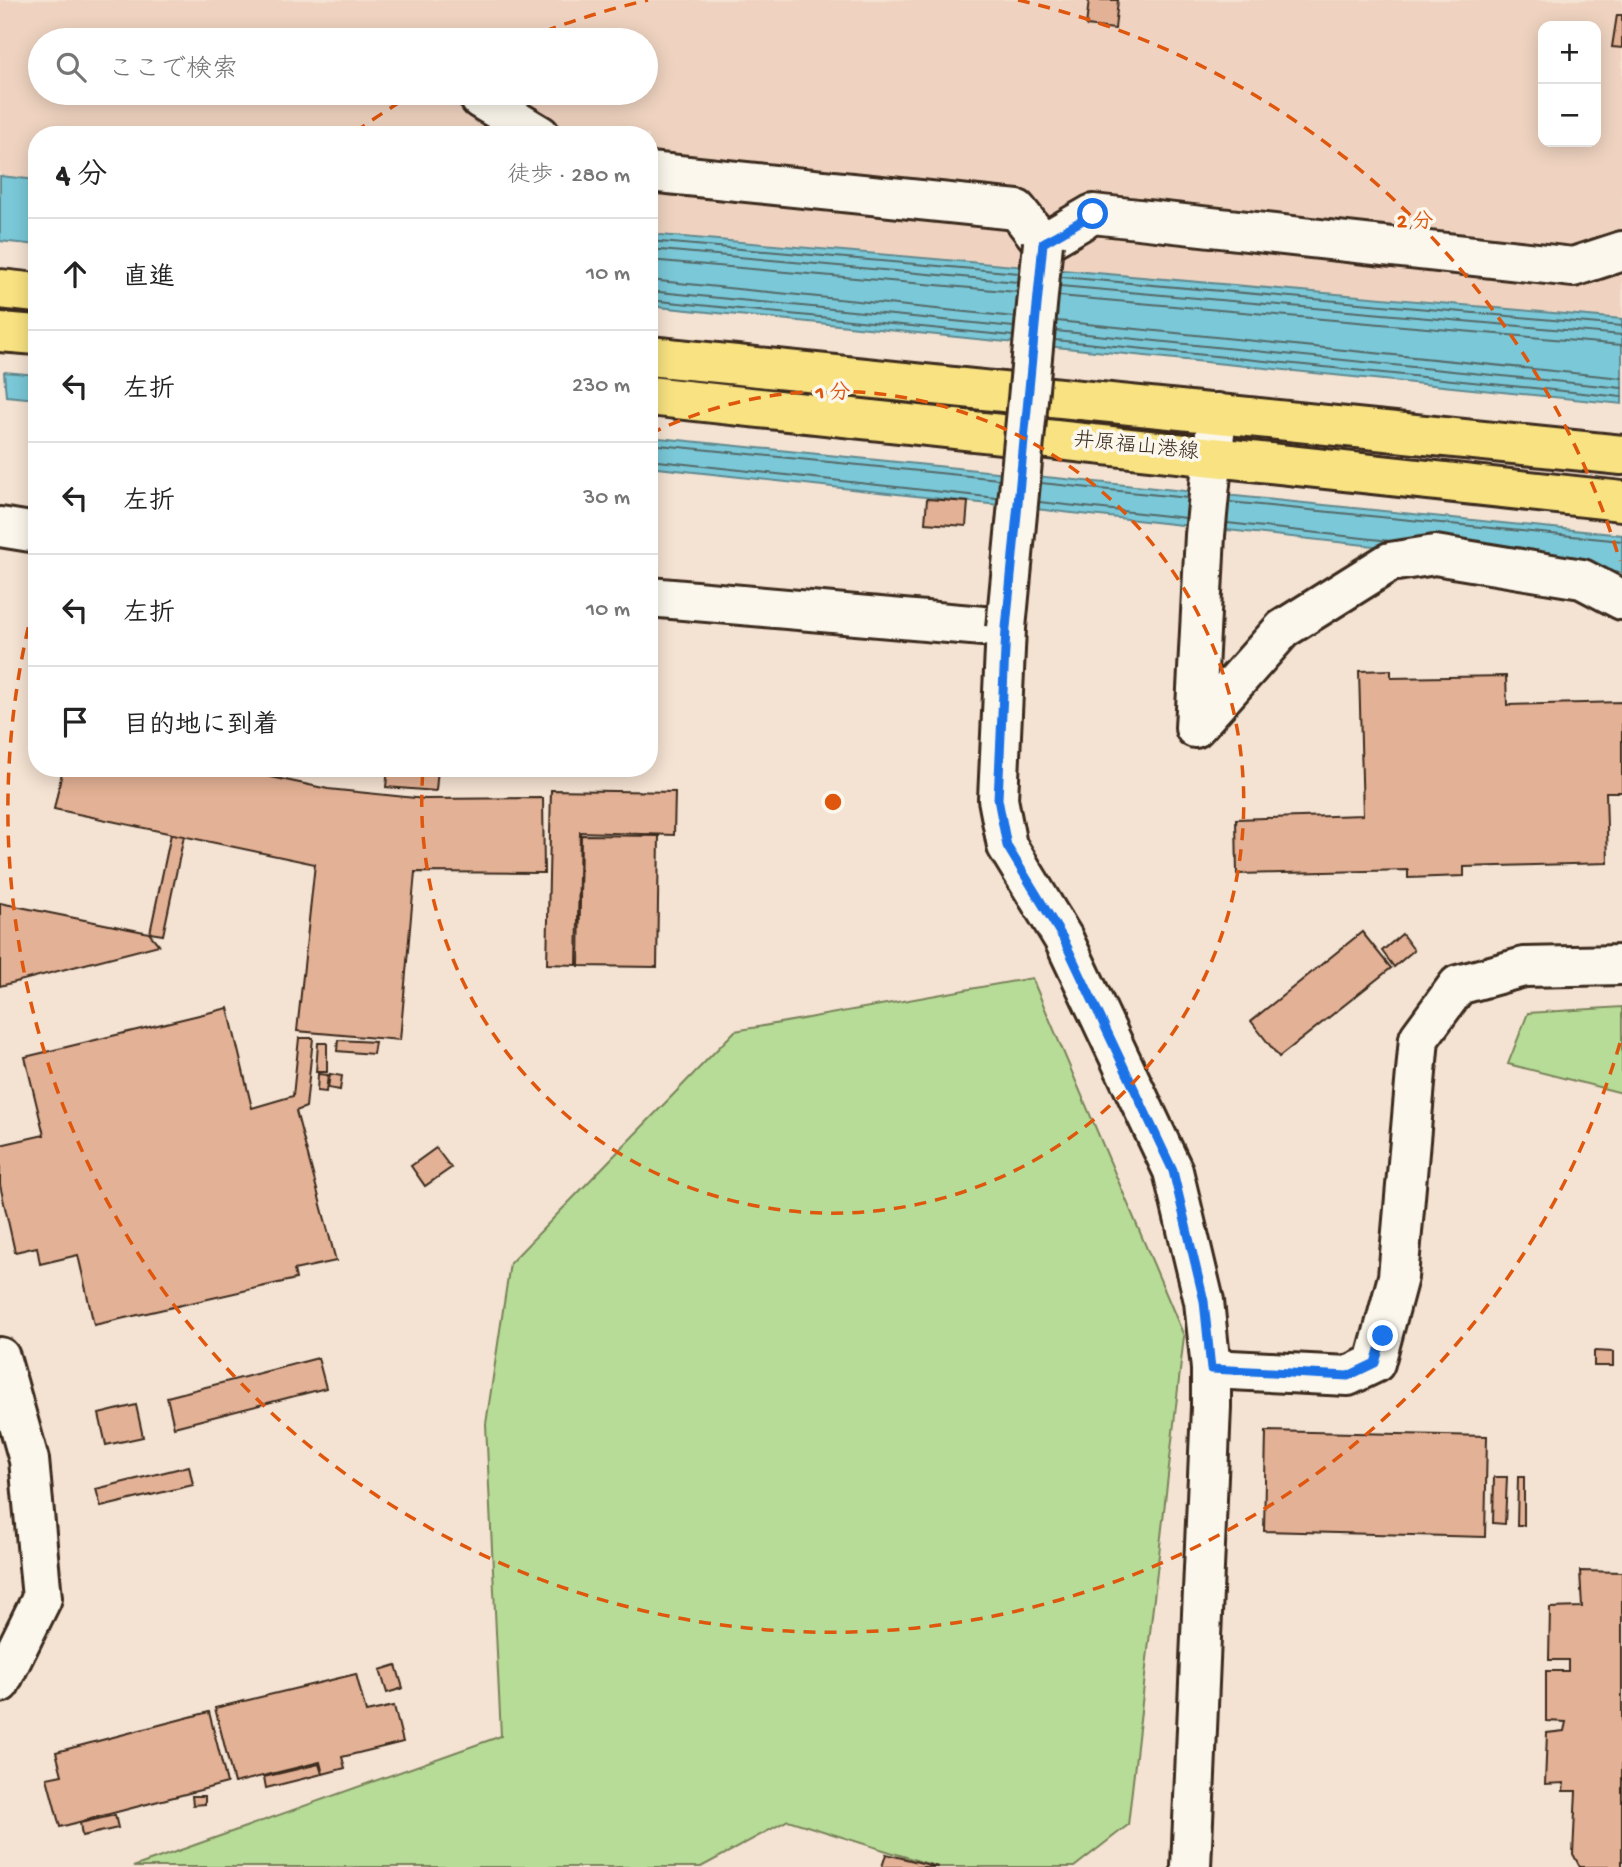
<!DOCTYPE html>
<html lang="ja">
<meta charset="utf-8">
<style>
body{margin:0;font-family:"Gochi Hand","Klee One",sans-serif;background:#f2f2f2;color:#222}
.controls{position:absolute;right:21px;top:21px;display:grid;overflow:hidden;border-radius:14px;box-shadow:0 4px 18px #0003}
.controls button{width:63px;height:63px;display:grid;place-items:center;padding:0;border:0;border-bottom:2px solid #e0e0e0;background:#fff;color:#222;font:35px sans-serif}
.stop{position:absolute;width:21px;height:21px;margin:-16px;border:5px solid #1a73e8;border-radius:50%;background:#fff}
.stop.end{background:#1a73e8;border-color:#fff;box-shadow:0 2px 7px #0008}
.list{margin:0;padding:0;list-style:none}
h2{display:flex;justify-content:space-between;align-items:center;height:91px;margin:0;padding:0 28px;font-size:30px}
h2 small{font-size:23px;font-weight:400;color:#767676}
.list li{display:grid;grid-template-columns:46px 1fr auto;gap:21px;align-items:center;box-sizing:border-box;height:112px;padding:0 28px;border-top:2px solid #e0e0e0}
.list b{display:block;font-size:26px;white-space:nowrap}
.list em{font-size:23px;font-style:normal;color:#767676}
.icon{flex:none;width:38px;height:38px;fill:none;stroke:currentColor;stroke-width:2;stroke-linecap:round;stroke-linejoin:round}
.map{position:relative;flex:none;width:1622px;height:1867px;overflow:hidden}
.search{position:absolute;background:#fff;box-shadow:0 4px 18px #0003;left:28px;top:28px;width:630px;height:77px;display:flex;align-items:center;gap:18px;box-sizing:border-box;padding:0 24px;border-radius:38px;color:#767676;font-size:26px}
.panel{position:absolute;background:#fff;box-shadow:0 4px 18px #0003;left:28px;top:126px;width:630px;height:651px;border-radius:28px}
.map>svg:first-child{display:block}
</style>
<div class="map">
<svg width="1622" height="1867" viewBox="0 0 1622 1867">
<rect width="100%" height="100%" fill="#f4e2d2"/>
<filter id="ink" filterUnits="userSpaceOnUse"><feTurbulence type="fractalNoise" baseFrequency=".0143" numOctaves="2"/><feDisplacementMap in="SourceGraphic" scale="14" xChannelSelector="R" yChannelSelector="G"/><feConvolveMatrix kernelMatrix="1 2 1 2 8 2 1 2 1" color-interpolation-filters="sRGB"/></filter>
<g filter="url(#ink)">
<path fill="#efd3c0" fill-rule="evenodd" d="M0,0H1622V343L649,244V135H37V182L0,179ZM1543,26H1596V142H1543ZM40,40H646V93H40Z"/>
<g fill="#b7dc97" stroke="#79835a" stroke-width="2">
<path d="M1032,978L1184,1336L1128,1825L1074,1867H938L788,1820L701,1867H133L501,1736L486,1424L510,1263L735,1031Z"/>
<path d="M1622,1007V1093L1508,1064L1528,1013Z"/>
</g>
<g fill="#7ac8d8" stroke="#61898e" stroke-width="2">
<path d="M0,176L37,180V245L0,241Z"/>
<path d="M649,234L1622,319V404L649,306Z"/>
<path d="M4,372L37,375V399L6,396Z"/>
<path d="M649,437L1622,535V573L649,467Z"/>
</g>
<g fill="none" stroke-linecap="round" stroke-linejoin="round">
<g stroke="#546968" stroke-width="2">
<path d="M649,241L1019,273"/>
<path d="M649,249L1018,282"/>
<path d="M649,260L1017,292"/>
<path d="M1061,277L1622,326"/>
<path d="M649,280L1015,317"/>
<path d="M1060,286L1622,335"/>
<path d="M649,291L1014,327"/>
<path d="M1059,296L1622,345"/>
<path d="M649,300L1013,336"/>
<path d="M1057,321L1622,378"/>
<path d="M1056,331L1622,388"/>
<path d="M1055,340L1622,397"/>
<path d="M649,444L999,479"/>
<path d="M649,460L997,498"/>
<path d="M1041,483L1188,498"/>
<path d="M1039,502L1186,518"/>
<path d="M1229,502L1622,541"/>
<path d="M1227,523L1390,541"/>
</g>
</g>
<g fill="#e3b195" stroke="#3b2a1e" stroke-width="2">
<path d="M1089,0H1118L1115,29L1086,26Z"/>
<path d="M1617,15H1622V48L1612,47Z"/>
<path d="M927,499L968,502L966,526L925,523Z"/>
<path d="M1391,670V678L1506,676L1507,705L1622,702V792H1606L1608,863L1464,867V876L1408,878V870L1237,874L1236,819L1363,815L1359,671Z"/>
<path d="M63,768H229L328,789L425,799L543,798L544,873L415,872L400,1040L297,1031L315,864L54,809Z"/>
<path d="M388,768H438L436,791L386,787Z"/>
<path d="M551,790L675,792L674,835L580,832L577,965L547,964Z"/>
<path d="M171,834L184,836L163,935L150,933Z"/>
<path d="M581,835L659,836L657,967L579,966Z"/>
<path d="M0,903L149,933L159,945L0,986Z"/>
<path d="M1362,932L1391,968L1279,1057L1251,1021Z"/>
<path d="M1402,934L1414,950L1394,967L1382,951Z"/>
<path d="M228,1008L252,1108L293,1096L299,1038H313L306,1107L296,1111L336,1261L294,1270L296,1279L94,1325L78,1255L40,1264L37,1247L15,1252L0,1185V1145L44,1135L25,1057Z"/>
<path d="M338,1040L375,1042L373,1054L337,1051Z"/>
<path d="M318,1043H327V1072H316Z"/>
<path d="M318,1074L328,1075L326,1092L317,1091Z"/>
<path d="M330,1074L342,1076L340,1090L328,1088Z"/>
<path d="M436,1148L451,1168L425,1186L411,1166Z"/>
<path d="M1594,1351L1613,1352V1366H1594Z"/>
<path d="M318,1358L326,1388L174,1427L167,1397Z"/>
<path d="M136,1405L143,1437L106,1445L99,1414Z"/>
<path d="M1266,1431L1487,1436L1485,1537L1264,1531Z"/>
<path d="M189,1466L193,1485L101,1507L96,1489Z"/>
<path d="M1494,1477H1507L1505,1524L1493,1523Z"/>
<path d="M1518,1477H1524V1525H1517Z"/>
<path d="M1580,1571L1622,1572V1867H1580L1573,1854L1576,1791H1563L1564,1783L1545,1784L1547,1733L1564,1731L1566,1722L1546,1721V1671H1568V1660H1549L1550,1608L1582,1607Z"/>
<path d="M396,1665L403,1688L387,1693L380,1670Z"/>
<path d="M356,1674L366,1712L394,1706L403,1742L342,1757L345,1768L323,1774L320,1762L234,1783L215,1708Z"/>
<path d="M209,1712L227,1783L60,1827L47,1778L62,1775L56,1752Z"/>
<path d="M319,1764L322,1774L266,1788L264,1777Z"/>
<path d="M192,1796H205V1804L193,1805Z"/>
<path d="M115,1815L118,1828L82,1836L80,1823Z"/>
<path d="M886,1854L938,1867H882Z"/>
</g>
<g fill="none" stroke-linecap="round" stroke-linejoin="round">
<g stroke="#3b2a1e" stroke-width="44">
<g id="minor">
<path d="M480,99L540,135"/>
<path d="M649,172L1017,210L1043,243L1093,214L1573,267L1622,251"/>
<path d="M1217,413L1205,535L1195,728L1283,629L1390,562L1435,555L1582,579L1622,600"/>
<path d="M0,527L37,533"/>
<path d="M649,597L1006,628L998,799L1007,846L1063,938L1173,1171L1204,1301L1211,1369V1407L1191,1867"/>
<path d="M0,1357L29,1460L42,1598L0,1683"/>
<path d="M1211,1369L1348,1376L1375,1363L1398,1277L1419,1038L1458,985L1524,967L1622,965"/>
</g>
</g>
<g stroke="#3b2a1e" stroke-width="44">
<g id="major">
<path d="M0,289L37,293"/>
<path d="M0,332L37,335"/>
<path d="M649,356L1622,455"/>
<path d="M649,396L1622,501"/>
</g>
</g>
<use href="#minor" stroke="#fbf7ec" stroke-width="38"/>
<use href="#major" stroke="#f8e281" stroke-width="38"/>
<g stroke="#3b2a1e" stroke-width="44" stroke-linecap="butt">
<path id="minor-bridge" d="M1006,628L1043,243"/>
</g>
<use href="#minor-bridge" stroke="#fbf7ec" stroke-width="38"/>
</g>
</g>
<g fill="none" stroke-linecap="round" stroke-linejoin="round" filter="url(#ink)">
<path stroke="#1a73e8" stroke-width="9" d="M1093,214L1043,243L1006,628L998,799L1007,846L1063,938L1173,1171L1204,1301L1211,1369L1348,1376L1375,1363L1383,1336"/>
</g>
<g fill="none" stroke="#df570d" stroke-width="3.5" stroke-dasharray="12 9">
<path d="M650 434A411 411 0 1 1 423 770"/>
<path d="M1620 1043A823 823 0 0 1 36 596M355 132A823 823 0 0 1 415 93M525 39A823 823 0 0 1 648 0M1018 0A823 823 0 0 1 1620 561"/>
</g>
<g text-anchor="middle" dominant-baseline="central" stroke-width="7" stroke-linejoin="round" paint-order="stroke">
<g font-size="21" fill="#3b2a1e" stroke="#fbf7ec">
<text transform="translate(1136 448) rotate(6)">井原福山港線</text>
</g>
</g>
<circle cx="833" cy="802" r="10" fill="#df570d" stroke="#fbf7ec" stroke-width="3.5"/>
<g font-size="21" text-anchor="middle" font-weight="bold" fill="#df570d" stroke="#fbf7ec" stroke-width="7" stroke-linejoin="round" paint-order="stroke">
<text x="1415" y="227">2 分</text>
<text x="833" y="398">1 分</text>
</g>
</svg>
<div class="controls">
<button>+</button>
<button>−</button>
</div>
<div class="stop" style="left:1093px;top:214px"></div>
<div class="stop end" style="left:1383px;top:1336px"></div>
<div class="search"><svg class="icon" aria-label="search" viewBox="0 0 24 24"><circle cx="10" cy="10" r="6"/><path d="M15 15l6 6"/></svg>ここで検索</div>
<section class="panel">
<h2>4 分<small>徒歩 · 280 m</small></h2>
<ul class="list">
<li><svg class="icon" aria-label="ahead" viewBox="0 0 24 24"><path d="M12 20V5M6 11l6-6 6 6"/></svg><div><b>直進</b></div><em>10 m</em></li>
<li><svg class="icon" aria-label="left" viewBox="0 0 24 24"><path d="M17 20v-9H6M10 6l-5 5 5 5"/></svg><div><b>左折</b></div><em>230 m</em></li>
<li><svg class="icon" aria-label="left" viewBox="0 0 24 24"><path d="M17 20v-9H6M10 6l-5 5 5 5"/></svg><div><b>左折</b></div><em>30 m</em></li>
<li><svg class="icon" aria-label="left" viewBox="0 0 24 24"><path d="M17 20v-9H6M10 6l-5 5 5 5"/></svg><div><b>左折</b></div><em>10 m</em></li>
<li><svg class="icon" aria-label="arrive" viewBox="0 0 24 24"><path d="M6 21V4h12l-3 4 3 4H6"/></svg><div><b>目的地に到着</b></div></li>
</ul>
</section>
</div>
